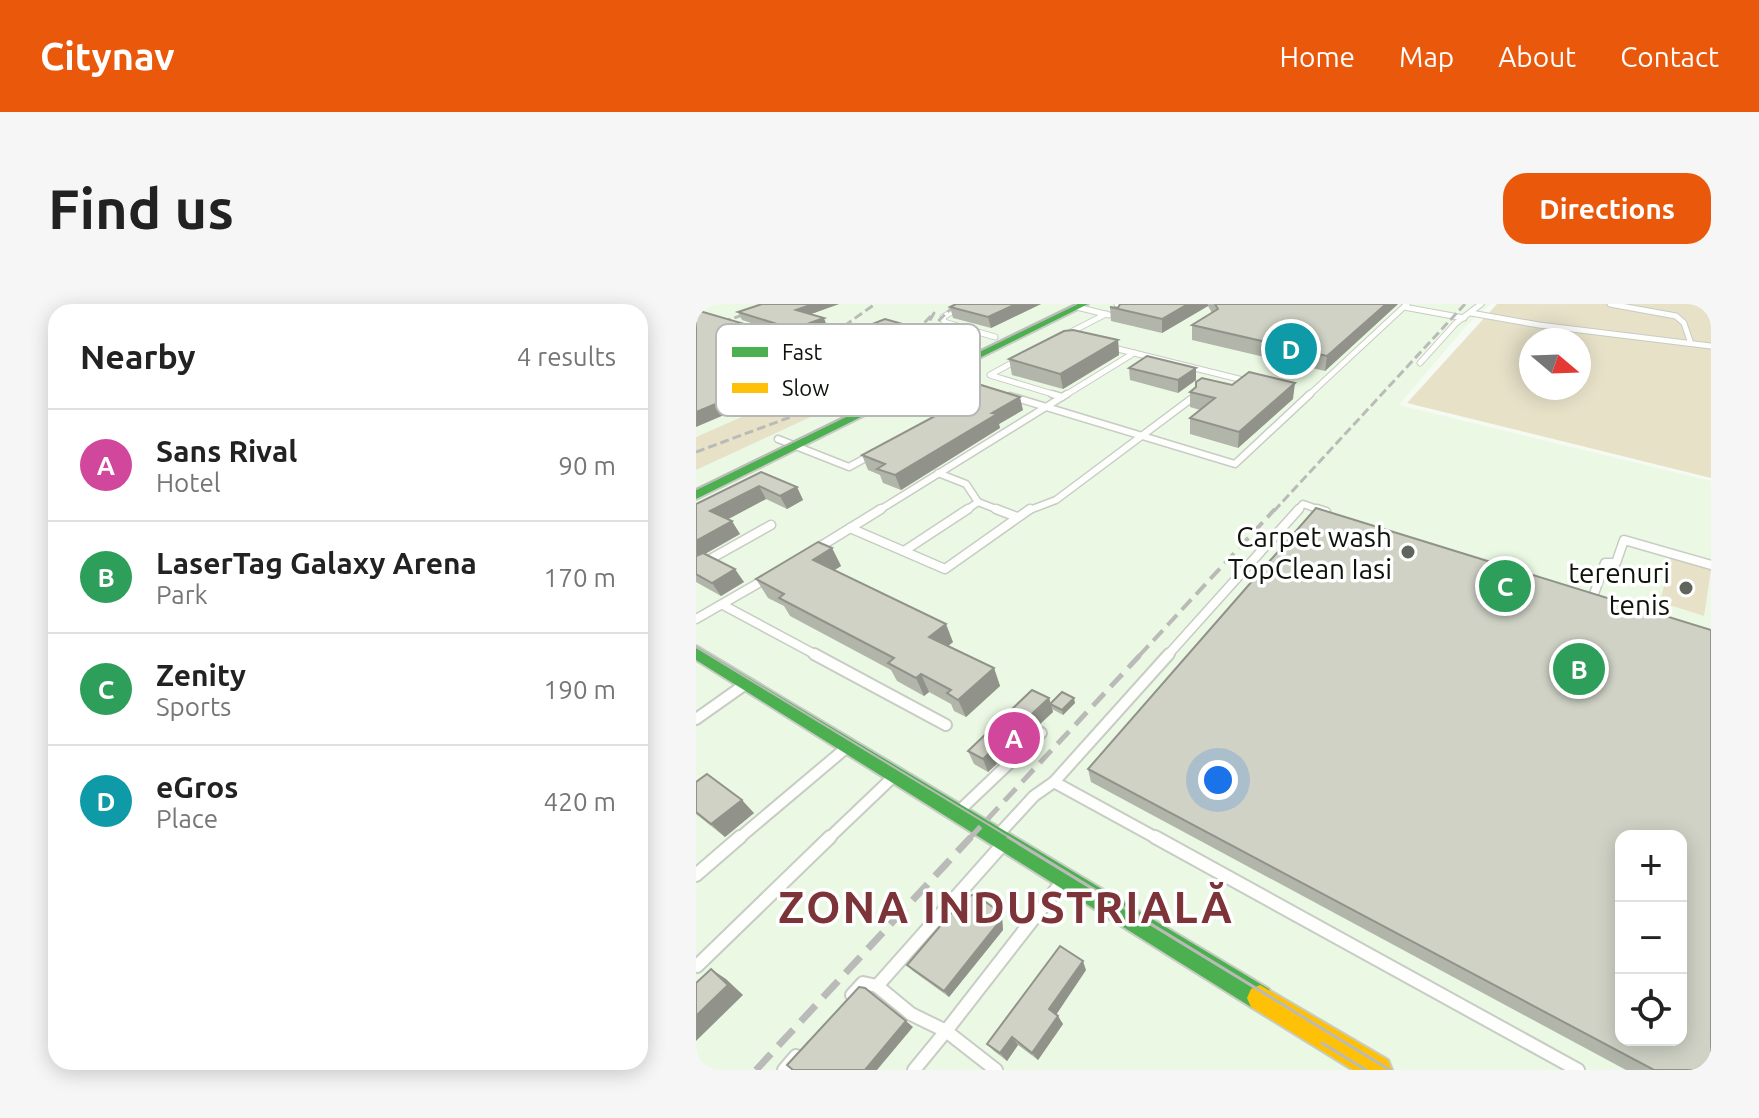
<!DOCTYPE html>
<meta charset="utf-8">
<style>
body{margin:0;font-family:Ubuntu,sans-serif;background:#f6f6f6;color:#222}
.controls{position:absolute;right:24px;bottom:24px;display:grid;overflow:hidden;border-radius:16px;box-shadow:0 4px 20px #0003}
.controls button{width:72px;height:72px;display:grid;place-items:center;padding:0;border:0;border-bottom:2px solid #e0e0e0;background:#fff;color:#222;font:40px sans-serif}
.compass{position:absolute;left:823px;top:24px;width:72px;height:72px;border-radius:50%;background:#fff;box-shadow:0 4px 20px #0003;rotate:109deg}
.you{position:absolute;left:522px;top:476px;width:28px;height:28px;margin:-20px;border:6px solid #fff;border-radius:50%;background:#1a73e8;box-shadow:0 0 0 12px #1a73e833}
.badge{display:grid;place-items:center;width:52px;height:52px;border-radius:50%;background:#ea580c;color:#fff;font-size:26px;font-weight:700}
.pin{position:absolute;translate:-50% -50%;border:4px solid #fff;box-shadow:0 2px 8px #0006}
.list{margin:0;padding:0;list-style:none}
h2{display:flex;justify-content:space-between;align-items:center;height:104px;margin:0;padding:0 32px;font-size:34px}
h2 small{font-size:26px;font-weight:400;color:#767676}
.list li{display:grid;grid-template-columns:52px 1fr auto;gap:24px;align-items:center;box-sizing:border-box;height:112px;padding:0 32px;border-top:2px solid #e0e0e0}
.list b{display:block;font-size:30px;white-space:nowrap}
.list p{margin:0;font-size:26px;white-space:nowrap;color:#767676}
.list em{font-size:26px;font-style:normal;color:#767676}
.icon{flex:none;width:44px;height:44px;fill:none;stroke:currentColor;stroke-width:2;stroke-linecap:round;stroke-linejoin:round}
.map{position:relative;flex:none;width:1015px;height:766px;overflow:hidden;border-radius:24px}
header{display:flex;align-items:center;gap:48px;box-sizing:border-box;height:112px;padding:0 40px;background:#ea580c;color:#fff}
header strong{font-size:38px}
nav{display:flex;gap:44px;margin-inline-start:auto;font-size:28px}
.intro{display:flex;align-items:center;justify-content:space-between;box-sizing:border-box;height:192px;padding:0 48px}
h1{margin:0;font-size:56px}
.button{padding:20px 36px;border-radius:24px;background:#ea580c;color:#fff;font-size:28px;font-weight:700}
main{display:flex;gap:48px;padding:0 48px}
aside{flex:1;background:#fff;border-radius:24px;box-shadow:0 4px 20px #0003}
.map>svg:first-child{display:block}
</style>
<header>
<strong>Citynav</strong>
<nav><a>Home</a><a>Map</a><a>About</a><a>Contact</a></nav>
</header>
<div class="intro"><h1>Find us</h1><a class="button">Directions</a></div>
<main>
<aside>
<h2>Nearby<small>4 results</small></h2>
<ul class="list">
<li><span class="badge" style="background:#d1479c">A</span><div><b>Sans Rival</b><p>Hotel</p></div><em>90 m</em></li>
<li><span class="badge" style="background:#2e9e5b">B</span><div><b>LaserTag Galaxy Arena</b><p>Park</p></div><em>170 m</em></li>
<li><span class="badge" style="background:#2e9e5b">C</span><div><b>Zenity</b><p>Sports</p></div><em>190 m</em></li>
<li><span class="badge" style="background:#0f9aa8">D</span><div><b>eGros</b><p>Place</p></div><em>420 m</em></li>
</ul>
</aside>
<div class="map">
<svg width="1015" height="766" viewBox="0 0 1015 766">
<rect width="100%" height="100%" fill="#f5faf2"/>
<path fill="#ebf9e4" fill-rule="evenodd" d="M0,0H794L771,21L703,101L1015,177V766H0ZM925,532H985V736H925Z"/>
<g fill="#e7e1c8" fill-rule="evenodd">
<path d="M801,0H1015V174L711,99ZM835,36H883V84H835Z"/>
<path d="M114,83L151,96L0,166V133Z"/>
<path d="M975,254L1015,266L1008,312L964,298Z"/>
</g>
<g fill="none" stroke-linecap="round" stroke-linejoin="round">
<g stroke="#c7ccc4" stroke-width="7">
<g id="lane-far4">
<path d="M270,0L247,13L248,18L299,33"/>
<path d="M421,0H431"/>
<path d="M914,0L980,12L988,19L994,37"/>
<path d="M381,3L413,11"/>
<path d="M708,3L768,14"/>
<path d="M775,9L843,21L1015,42"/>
<path d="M371,30L410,10"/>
<path d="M72,31L126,48"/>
<path d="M414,43L555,78"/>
<path d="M323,55L294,71L363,92"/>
<path d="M724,59L760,19L785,0"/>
<path d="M244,72L290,85"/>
<path d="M221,82L254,92"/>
<path d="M368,92L438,49"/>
<path d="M612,92L711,0"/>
</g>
</g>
<g stroke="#c7ccc4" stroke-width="9">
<g id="lane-far3">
<path d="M247,90L270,97"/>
<path d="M314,92L539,160L614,90"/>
<path d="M366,93L371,90"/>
<path d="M82,135L153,163L175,151"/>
<path d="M242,169L270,180L282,198L305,207"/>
<path d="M182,207L366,93L356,90"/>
<path d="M269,207L282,198"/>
<path d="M331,207L360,196L495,95"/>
<path d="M601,207L607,200L627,207"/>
</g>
</g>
<g stroke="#c7ccc4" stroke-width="11">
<g id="lane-far2">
<path d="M300,205L321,213"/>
<path d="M621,205L630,208"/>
<path d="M154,224L249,265L334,205"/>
<path d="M117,247L185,205"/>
<path d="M208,247L272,205"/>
<path d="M0,263L75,221"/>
<path d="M898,290L909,259H920L928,236L1015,261"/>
<path d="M27,301L122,352"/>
<path d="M0,315L73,273"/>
<path d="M471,352L603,205"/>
</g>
</g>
<g stroke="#c7ccc4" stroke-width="14">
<g id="lane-far1">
<path d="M118,350L250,421"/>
<path d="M0,415L51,379"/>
<path d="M358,478L462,535"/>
<path d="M264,506L345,429"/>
<path d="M303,530L338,492L358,478L473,350"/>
<path d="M42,535L150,444"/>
<path d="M132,535L197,473"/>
</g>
</g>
<g stroke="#c7ccc4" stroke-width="16">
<g id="lane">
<path d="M459,533L882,766"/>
<path d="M0,571L44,533"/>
<path d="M1,662L134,533"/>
<path d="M181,682L215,710L250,727L218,766"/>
<path d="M156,691L167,679L181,682L307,540"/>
<path d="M88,766L100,752"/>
<path d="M300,766L250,727L366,578"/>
</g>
</g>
<g stroke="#c7ccc4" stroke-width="4">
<g id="fast">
<path d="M381,0H392L0,195V186Z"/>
<path d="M0,342L573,685L577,694L573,703L564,707L555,703L0,356Z"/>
</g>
</g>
<g stroke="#c7ccc4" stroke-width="4">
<path id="slow" d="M564,681L692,756L696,766H657L555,703L551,694L555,685Z"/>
</g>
<use href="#lane-far4" stroke="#fefefd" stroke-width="5"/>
<use href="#lane-far3" stroke="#fefefd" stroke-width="6"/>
<use href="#lane-far2" stroke="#fefefd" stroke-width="8"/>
<use href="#lane-far1" stroke="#fefefd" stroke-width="10"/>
<use href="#lane" stroke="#fefefd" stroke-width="12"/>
<use href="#fast" fill="#4caf50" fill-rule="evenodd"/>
<use href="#slow" fill="#ffc107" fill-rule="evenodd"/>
<g stroke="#babbb8" stroke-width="2">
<path d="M0,185L380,0"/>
<path d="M0,343L316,535"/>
</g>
<g stroke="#babbb8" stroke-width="3">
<path d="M312,533L694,766"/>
<path d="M626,739L670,766"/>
</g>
<g stroke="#babbb8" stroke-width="3" stroke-dasharray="9 4" stroke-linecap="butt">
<path d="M26,18L80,0"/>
<path d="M195,37L220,27L238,9L219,43"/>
<path d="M87,44L148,22L179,0"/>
<path d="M186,71L260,0"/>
<path d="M0,148L135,98L197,67"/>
<path d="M578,207L769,0"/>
</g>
<path stroke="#babbb8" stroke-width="4" stroke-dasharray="14 7" stroke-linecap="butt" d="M443,352L579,205"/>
<path stroke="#babbb8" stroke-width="5" stroke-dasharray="17 9" stroke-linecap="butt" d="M273,535L445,350"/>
<path stroke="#babbb8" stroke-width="7" stroke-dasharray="22 11" stroke-linecap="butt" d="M60,766L275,533"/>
</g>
<g fill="#b2b5a9">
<path d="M66,0H143L115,10L131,22L101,34L46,16L42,8Z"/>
<path d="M260,0H345L295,24L257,14L254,3Z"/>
<path d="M424,0H702L629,67L496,36V21L516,9L512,2L466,29L415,17L414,3L422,4Z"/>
<path d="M422,36L423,51L367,85L316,71L313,55Z"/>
<path d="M433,64H500V76L482,89L434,76Z"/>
<path d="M536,81L597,95L542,144L494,130V114L504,106L494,103V88Z"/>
<path d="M261,94L327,106L303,120L304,124L205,186L187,179L184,171L172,166L166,151L263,99Z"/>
<path d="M65,168L101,183L107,196L91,205L70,195L32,215L44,230L9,250L48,278L25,292L0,278V200Z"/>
<path d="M136,244L145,262L138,266L257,338L252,342L298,364L304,382L270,413L258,407L255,400L233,388L228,392L201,377L195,366L94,312L88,302L72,294L60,275Z"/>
<path d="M353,394L355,400L379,399L367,411L356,405L357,408L292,468L278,460L272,447Z"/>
<path d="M392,465L1015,766H930L395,478Z"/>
<path d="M0,478L58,509L29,533L0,510Z"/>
<path d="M306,614L307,626L253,693L217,667L211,661Z"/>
<path d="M390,666L360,710L367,720L342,756L322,741L311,757L298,747L291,740Z"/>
</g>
<g fill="#91938a">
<path d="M117,0H143L104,14L100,6Z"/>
<path d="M320,0H345L295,24L292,13Z"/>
<path d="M492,0H512V2L466,29V15Z"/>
<path d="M690,0H702L629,67L631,52Z"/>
<path d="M128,14L131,22L101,34L97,25Z"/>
<path d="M210,21L214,32L0,123V108Z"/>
<path d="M79,29L84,40L70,32Z"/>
<path d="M422,36L423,51L367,85L364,70Z"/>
<path d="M500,64V76L482,89V76Z"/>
<path d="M599,79L597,95L542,144L543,128Z"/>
<path d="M324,93L327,106L303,120L304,124L205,186L199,171L296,109Z"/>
<path d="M63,182L70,195L23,220L14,207Z"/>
<path d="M101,183L107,196L91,205L84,192Z"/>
<path d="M36,217L44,230L0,255V237Z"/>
<path d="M136,244L145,262L126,274L117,256Z"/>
<path d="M39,265L48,278L25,292L16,279Z"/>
<path d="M250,320L257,338L241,351L233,333Z"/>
<path d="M298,364L304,382L270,413L262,396Z"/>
<path d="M225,370L233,388L228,392L220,374Z"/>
<path d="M353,394L357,408L292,468L287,455Z"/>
<path d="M378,394L379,399L367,411L366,406Z"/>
<path d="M46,496L58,509L29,533L15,520Z"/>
<path d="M302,607L306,614L307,626L253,693L248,687Z"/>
<path d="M387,657L390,666L358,714L353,705Z"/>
<path d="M15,665L30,675L47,691L0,737V712Z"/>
<path d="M362,712L367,720L342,756L336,749Z"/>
<path d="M210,717L217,723L181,766H169Z"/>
<path d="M316,733L322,741L311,757L304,749Z"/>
</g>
<g fill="#cfd2c5" stroke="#91938a" stroke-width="2" fill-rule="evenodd">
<path d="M66,0H117L100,6L128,14L97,25L42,8Z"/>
<path d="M260,0H320L292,13L254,3Z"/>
<path d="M424,0H492L466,15L414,3L422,4Z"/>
<path d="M519,0H690L631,52L496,21L522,5Z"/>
<path d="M0,6L79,29L70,32L112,45L126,43L130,38L189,15L210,21L0,108Z"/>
<path d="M377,26L422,36L364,70L313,55L368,27Z"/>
<path d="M451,52L500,64L482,76L433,64Z"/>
<path d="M553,68L599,79L543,128L494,114L519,94L494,88L500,83V78L506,74L536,81Z"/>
<path d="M285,81L324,93L296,109L301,110L199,171L181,165L189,160L166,151L269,96L261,94Z"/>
<path d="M65,168L101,183L84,192L63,182L14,207L36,217L0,237V200Z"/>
<path d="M620,204L1015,326V766H958L392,465ZM925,532H985V736H925Z"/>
<path d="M122,238L136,244L117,256L250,320L233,333L298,364L262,396L251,389L255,386L225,370L220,374L192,359L198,354L83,294L88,290L60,275Z"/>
<path d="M7,249L39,265L16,279L0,270V252Z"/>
<path d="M336,386L353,394L287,455L272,447Z"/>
<path d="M366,388L378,394L366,406L354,400Z"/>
<path d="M11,470L46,496L15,520L0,508V478Z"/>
<path d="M279,590L302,607L303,618L248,687L211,661L268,594Z"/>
<path d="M364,642L387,657L353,705L362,712L336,749L316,733L304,749L291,740Z"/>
<path d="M15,665L32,681L0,712V679Z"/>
<path d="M163,683L169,684L210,717L169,766H97L91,761Z"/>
</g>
<g fill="#5f645c" stroke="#fff" stroke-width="3">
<circle cx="712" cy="248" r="8"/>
<circle cx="990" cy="284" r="8"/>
</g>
<g text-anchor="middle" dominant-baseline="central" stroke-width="7" stroke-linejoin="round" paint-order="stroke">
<g font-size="28" fill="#0e140b" stroke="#fff" text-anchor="end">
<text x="696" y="232">Carpet wash<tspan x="696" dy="32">TopClean Iasi</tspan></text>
<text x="974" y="268">terenuri<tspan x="974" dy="32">tenis</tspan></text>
</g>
<g font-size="44" font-weight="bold" letter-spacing="2" fill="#7c3438" stroke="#fff">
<text x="310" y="602">ZONA INDUSTRIALĂ</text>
</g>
</g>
<rect x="20" y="20" width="264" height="92" rx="12" fill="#fff" stroke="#b7b8b6" stroke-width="2"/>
<rect x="36" y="43" width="36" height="10" fill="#4caf50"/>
<rect x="36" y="79" width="36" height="10" fill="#ffc107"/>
<g font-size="22" fill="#0e140b">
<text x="86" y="56">Fast</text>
<text x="86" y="92">Slow</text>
</g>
</svg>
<div class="controls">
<button>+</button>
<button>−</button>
<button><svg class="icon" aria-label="locate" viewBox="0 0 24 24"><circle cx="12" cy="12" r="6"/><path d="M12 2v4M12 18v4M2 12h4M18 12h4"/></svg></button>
</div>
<svg class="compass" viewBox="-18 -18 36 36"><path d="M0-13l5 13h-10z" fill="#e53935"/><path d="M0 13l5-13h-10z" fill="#767676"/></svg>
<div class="you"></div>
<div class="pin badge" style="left:318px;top:434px;background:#d1479c">A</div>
<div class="pin badge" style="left:883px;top:365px;background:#2e9e5b">B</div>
<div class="pin badge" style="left:809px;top:282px;background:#2e9e5b">C</div>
<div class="pin badge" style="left:595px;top:45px;background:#0f9aa8">D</div>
</div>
</main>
